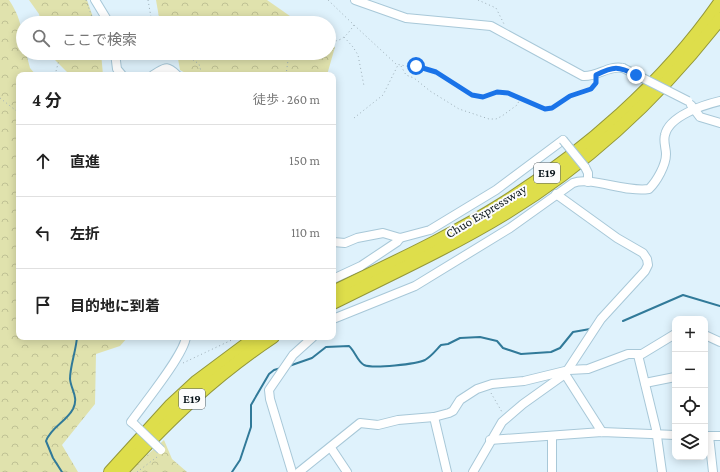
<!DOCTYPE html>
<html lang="ja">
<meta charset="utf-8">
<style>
body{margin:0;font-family:"Crimson Pro","Noto Sans JP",serif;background:#f2f2f2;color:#222}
.controls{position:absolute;right:12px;bottom:12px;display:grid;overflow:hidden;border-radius:8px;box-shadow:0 2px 10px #0003}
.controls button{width:36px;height:36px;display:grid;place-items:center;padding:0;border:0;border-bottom:1px solid #e0e0e0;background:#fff;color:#222;font:20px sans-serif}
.stop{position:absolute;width:12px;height:12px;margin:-9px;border:3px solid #1a73e8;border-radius:50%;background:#fff}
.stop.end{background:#1a73e8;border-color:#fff;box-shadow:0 1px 4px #0008}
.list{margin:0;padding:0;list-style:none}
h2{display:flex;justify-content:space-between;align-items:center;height:52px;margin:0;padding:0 16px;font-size:17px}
h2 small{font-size:13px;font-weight:400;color:#767676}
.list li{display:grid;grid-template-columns:26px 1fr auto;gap:12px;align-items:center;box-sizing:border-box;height:72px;padding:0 16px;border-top:1px solid #e0e0e0}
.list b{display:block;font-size:15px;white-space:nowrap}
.list em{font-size:13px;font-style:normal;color:#767676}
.icon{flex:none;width:22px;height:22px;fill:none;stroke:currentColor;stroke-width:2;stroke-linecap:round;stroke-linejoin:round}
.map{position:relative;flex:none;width:720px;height:472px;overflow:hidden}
.search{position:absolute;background:#fff;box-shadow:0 2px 10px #0003;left:16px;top:16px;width:320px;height:44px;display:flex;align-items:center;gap:10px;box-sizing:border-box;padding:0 14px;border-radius:22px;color:#767676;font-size:15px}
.panel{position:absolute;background:#fff;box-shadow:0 2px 10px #0003;left:16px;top:72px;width:320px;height:268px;border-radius:8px}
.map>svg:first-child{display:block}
</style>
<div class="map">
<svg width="720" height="472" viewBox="0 0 720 472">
<defs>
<pattern id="forest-crowns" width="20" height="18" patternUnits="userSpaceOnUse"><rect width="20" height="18" fill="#e0e2ad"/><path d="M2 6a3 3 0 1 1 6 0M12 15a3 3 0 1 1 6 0" fill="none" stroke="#bfc194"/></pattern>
</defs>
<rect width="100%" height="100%" fill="#dff2fc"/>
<g fill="url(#forest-crowns)">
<path d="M0,0H9C21,18 23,31 23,53H26L30,68L36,75H19V337H128L120,346L96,354L95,404L62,445L78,472H0Z"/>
<path d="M29,0H87L95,23H41L39,14Z"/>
<path d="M156,0H267L300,23H160Z"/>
<path d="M329,43L335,47L327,75H189L180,70L177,53H329Z"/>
<path d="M50,53H101L103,75H70L51,56Z"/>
<path d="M164,440L172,459L187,472H128Z"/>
</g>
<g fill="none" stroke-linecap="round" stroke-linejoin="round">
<g stroke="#317a99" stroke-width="2">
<path d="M623,321L683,295L720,306"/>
<path d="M289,366L312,358L326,347L349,346C355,351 357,361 364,365C373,369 417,364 425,360C432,356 436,350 441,345L448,344L460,338L480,337L497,341L503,348L521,354L551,352L560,348L573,332L590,329"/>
<path d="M62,472L53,458L46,441C51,427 66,422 73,409C79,397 71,390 70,379C70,366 76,351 77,337"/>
<path d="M232,472L240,460L251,427V405L269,374L274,370L281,368"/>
</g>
<g stroke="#a8c8d8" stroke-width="10">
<g id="minor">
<path d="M95,0L109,23"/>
<path d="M355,0L406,18L491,26L583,76C598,77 608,65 623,68"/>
<path d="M115,53L117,69L122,75"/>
<path d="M153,75C165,68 166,64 177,75"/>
<path d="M691,105L700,117L720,123"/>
<path d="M585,167L588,173V182"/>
<path d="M333,242L345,243L357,238L383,233L400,238L430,230L496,190L563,140"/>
<path d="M333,279L361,266L397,242L400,238"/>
<path d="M333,319L415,286L510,228L573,183C591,176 625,193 649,189C657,181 666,165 666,154C666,148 663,141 665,135C669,116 703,105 720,101"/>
<path d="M705,335L720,342"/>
<path d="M638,355L656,429L662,472"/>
<path d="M565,374L602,432"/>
<path d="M645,383L675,377"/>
<path d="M434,417L447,472"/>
<path d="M135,425L131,422C143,405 184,355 186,337"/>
<path d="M552,436V472"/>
<path d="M705,436H720"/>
<path d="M709,436L713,472"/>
<path d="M490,440L602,432L675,435"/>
<path d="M331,448L347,472"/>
<path d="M292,472L270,399L269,390L293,355L313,337"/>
<path d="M299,472L360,423L378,425L398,420L434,417L449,413L453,411L460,400L477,389L492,384L524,381L569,370L588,369L628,354H642L675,334"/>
<path d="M473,472L502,422L523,404L565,374L601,319L645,271L648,265L647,259L643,253L617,238L556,194"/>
</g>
</g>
<g stroke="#93973a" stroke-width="14">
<g id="highway">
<path d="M333,292C390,264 448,238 502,204C584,152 664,83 720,2"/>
<path d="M333,303C391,274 450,247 506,213C590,162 660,96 720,19"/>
<path d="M110,472L170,406L197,381L256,337"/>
<path d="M121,472C170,419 213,377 273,337"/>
</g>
</g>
<g stroke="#9daeb7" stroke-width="1" stroke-dasharray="1 3" stroke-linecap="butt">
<path d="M86,0L94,23"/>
<path d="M148,0L152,23"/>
<path d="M328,0L354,25C348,34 341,43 329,41"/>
<path d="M478,0L496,8L504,24"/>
<path d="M354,25L396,64L436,72L472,95L483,97L497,92L508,93L549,109L570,96L591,89L596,82"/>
<path d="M344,37L353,47L358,55L364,86"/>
<path d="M93,53H97"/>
<path d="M183,53L199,64L202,75"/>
<path d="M401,66L406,75L414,78L430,91L459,109L489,119H496L502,116L517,105L520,99"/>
<path d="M55,75L59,60L66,53"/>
<path d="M286,75L289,53"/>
<path d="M0,98L19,113"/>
<path d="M354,118L383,95L398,65"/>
<path d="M183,363L238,337"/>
<path d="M491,393L502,412"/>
<path d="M137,472L157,457"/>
</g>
<use href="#minor" stroke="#fff" stroke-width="8"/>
<use href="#highway" stroke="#dede4b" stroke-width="12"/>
<g stroke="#a8c8d8" stroke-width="10" stroke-linecap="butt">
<g id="minor-bridge">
<path d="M623,68L688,101"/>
<path d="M563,140L585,167"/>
<path d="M135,425L161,450"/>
</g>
</g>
<use href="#minor-bridge" stroke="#fff" stroke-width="8"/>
</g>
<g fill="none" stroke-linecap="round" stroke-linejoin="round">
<path stroke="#1a73e8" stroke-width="5" d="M416,66L436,72L472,95L483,97L497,92L508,93L545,109L552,108L570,96L591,89L596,83V75C614,66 618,66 636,75"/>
</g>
<g text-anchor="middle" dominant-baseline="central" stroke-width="4" stroke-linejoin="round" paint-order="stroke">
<g fill="#fcfcfc" stroke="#525a5e" stroke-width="1">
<rect x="534" y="163" width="26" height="20" rx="3"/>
<rect x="179" y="389" width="26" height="20" rx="3"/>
</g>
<g font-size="12" font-weight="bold" fill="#09141a">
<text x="547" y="173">E19</text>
<text x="192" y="399">E19</text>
</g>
<g font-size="13" fill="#09141a" stroke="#fcfcfc">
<text transform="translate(486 211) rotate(-31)">Chuo Expressway</text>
</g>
</g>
</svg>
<div class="controls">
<button>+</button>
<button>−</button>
<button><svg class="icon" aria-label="locate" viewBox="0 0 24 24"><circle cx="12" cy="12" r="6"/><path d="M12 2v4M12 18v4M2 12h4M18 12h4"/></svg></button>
<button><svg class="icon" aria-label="layers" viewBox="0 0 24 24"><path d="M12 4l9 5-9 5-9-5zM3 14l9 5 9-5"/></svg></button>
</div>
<div class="stop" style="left:416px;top:66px"></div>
<div class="stop end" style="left:636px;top:75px"></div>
<div class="search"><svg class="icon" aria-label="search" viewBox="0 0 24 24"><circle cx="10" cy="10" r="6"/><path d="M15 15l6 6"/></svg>ここで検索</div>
<section class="panel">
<h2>4 分<small>徒歩 · 260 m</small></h2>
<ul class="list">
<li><svg class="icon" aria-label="ahead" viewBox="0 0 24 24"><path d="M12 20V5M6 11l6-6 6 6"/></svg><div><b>直進</b></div><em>150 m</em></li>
<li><svg class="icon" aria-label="left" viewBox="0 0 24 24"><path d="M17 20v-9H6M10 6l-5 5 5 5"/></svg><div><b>左折</b></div><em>110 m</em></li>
<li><svg class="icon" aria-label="arrive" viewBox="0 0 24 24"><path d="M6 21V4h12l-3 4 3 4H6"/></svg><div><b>目的地に到着</b></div></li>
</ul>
</section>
</div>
